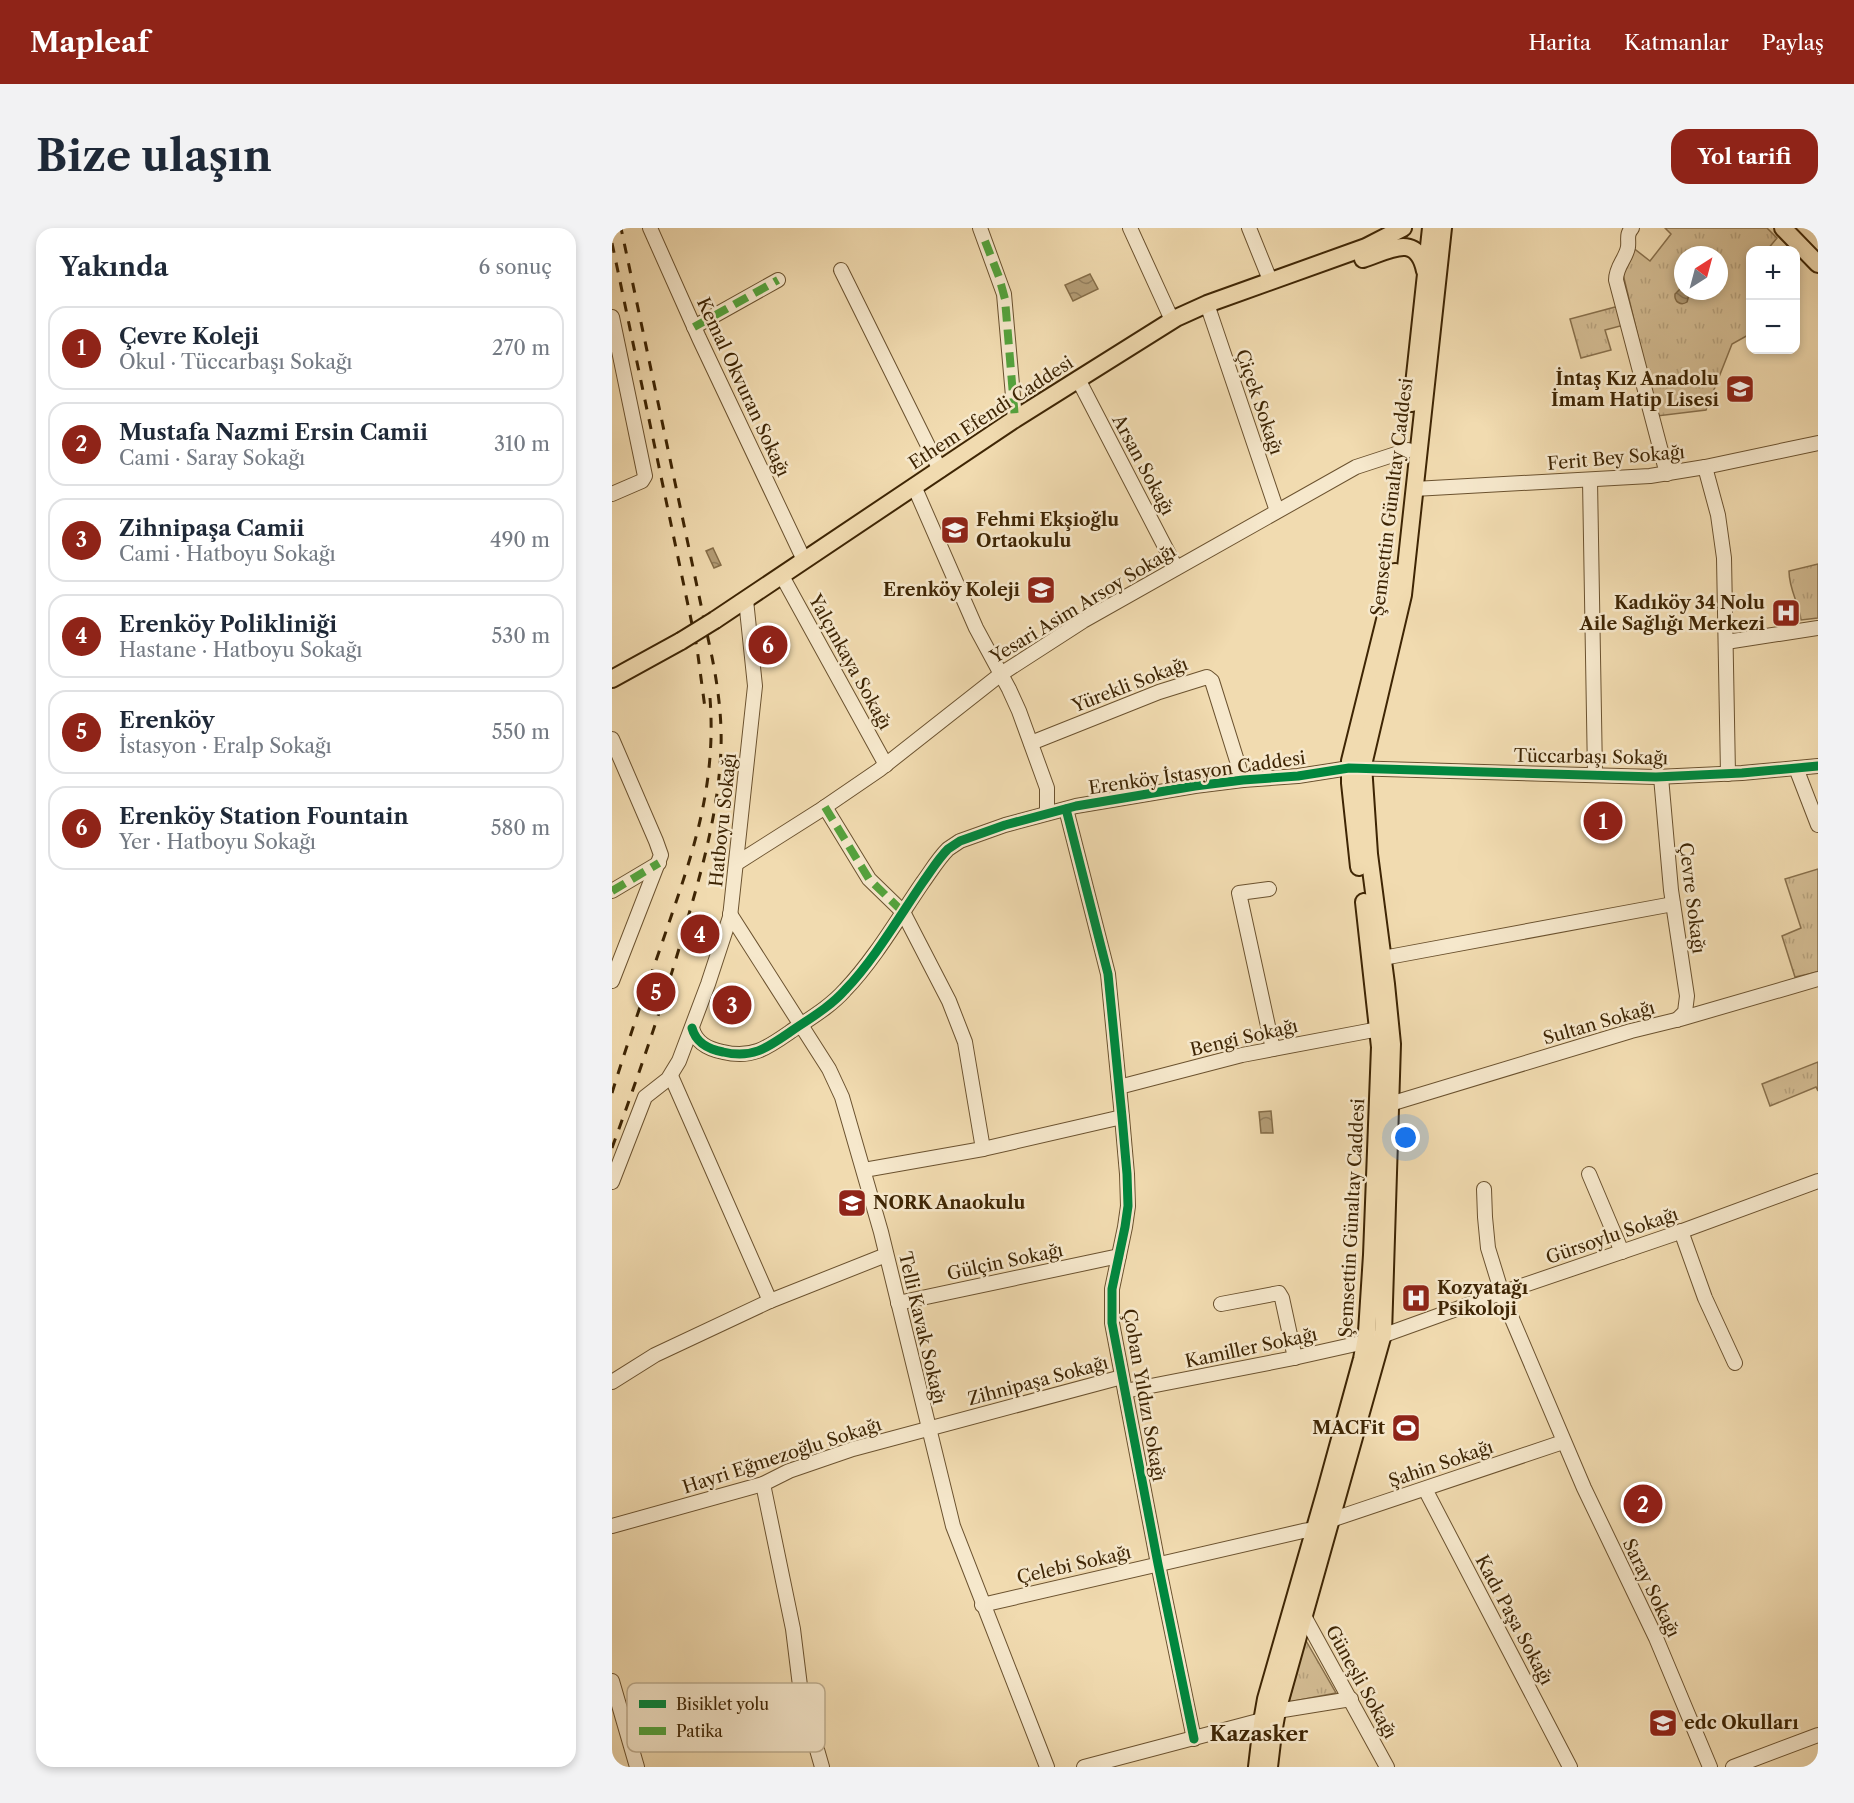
<!DOCTYPE html>
<html lang="tr">
<meta charset="utf-8">
<style>
body{margin:0;font-family:"Libre Caslon Text",serif;background:#f2f2f3;color:#1f2937}
.controls{position:absolute;right:18px;top:18px;display:grid;overflow:hidden;border-radius:12px;box-shadow:0 3px 9px #0003}
.controls button{width:54px;height:54px;display:grid;place-items:center;padding:0;border:0;border-bottom:2px solid #e0e1e3;background:#fff;color:#1f2937;font:30px sans-serif}
.compass{position:absolute;left:1062px;top:18px;width:54px;height:54px;border-radius:50%;background:#fff;box-shadow:0 3px 9px #0003;rotate:36deg}
.you{position:absolute;left:794px;top:910px;width:21px;height:21px;margin:-15px;border:4px solid #fff;border-radius:50%;background:#1a73e8;box-shadow:0 0 0 9px #1a73e833}
.badge{display:grid;place-items:center;width:39px;height:39px;border-radius:50%;background:#8f2418;color:#fff;font-size:20px;font-weight:700}
.pin{position:absolute;translate:-50% -50%;border:3px solid #fff;box-shadow:0 2px 6px #0006}
.list{margin:0;padding:0;list-style:none}
h2{display:flex;justify-content:space-between;align-items:center;height:78px;margin:0;padding:0 24px;font-size:26px}
h2 small{font-size:20px;font-weight:400;color:#747a83}
.list li{display:grid;grid-template-columns:39px 1fr auto;gap:18px;align-items:center;box-sizing:border-box;height:84px;margin:0 12px 12px;padding:0 12px;border:2px solid #e0e1e3;border-radius:18px}
.list b{display:block;font-size:22px;white-space:nowrap}
.list p{margin:0;font-size:20px;white-space:nowrap;color:#747a83}
.list em{font-size:20px;font-style:normal;color:#747a83}
.map{position:relative;flex:none;width:1206px;height:1539px;overflow:hidden;border-radius:18px}
header{display:flex;align-items:center;gap:36px;box-sizing:border-box;height:84px;padding:0 30px;background:#8f2418;color:#fff}
header strong{font-size:28px}
nav{display:flex;gap:33px;margin-inline-start:auto;font-size:21px}
.intro{display:flex;align-items:center;justify-content:space-between;box-sizing:border-box;height:144px;padding:0 36px}
h1{margin:0;font-size:42px}
.button{padding:15px 27px;border-radius:18px;background:#8f2418;color:#fff;font-size:21px;font-weight:700}
main{display:flex;gap:36px;padding:0 36px}
aside{flex:1;background:#fff;border-radius:18px;box-shadow:0 3px 9px #0003}
.map>svg:first-child{display:block}
</style>
<header>
<strong>Mapleaf</strong>
<nav><a>Harita</a><a>Katmanlar</a><a>Paylaş</a></nav>
</header>
<div class="intro"><h1>Bize ulaşın</h1><a class="button">Yol tarifi</a></div>
<main>
<aside>
<h2>Yakında<small>6 sonuç</small></h2>
<ul class="list">
<li><span class="badge">1</span><div><b>Çevre Koleji</b><p>Okul · Tüccarbaşı Sokağı</p></div><em>270 m</em></li>
<li><span class="badge">2</span><div><b>Mustafa Nazmi Ersin Camii</b><p>Cami · Saray Sokağı</p></div><em>310 m</em></li>
<li><span class="badge">3</span><div><b>Zihnipaşa Camii</b><p>Cami · Hatboyu Sokağı</p></div><em>490 m</em></li>
<li><span class="badge">4</span><div><b>Erenköy Polikliniği</b><p>Hastane · Hatboyu Sokağı</p></div><em>530 m</em></li>
<li><span class="badge">5</span><div><b>Erenköy</b><p>İstasyon · Eralp Sokağı</p></div><em>550 m</em></li>
<li><span class="badge">6</span><div><b>Erenköy Station Fountain</b><p>Yer · Hatboyu Sokağı</p></div><em>580 m</em></li>
</ul>
</aside>
<div class="map">
<svg width="1206" height="1539" viewBox="0 0 1206 1539">
<defs>
<pattern id="park-tufts" width="24" height="20" patternUnits="userSpaceOnUse" patternTransform="scale(1.5)"><rect width="24" height="20" fill="#d3bc93"/><path d="M3 7l-1-3M5 7V3M7 7l1-3M15 17l-1-3M17 17v-4M19 17l1-3" fill="none" stroke="#b6a17d"/></pattern>
<pattern id="water-waves" width="16" height="10" patternUnits="userSpaceOnUse" patternTransform="scale(1.5)"><rect width="16" height="10" fill="#b49d76"/><path d="M0 5q4-4 8 0t8 0" fill="none" stroke="#94805f"/></pattern>
</defs>
<rect width="100%" height="100%" fill="#f1dbb0"/>
<filter id="stains"><feTurbulence type="fractalNoise" baseFrequency=".00333" numOctaves="4"/><feColorMatrix values="0 0 0 0 .2 0 0 0 0 .09 0 0 0 0 .02 0 0 0 .5 -.17"/></filter>
<radialGradient id="worn" r=".72"><stop offset=".6" stop-color="#630" stop-opacity="0"/><stop offset="1" stop-color="#630" stop-opacity=".3"/></radialGradient>
<g fill="url(#park-tufts)" stroke="#88704c" stroke-width="1.5" fill-rule="evenodd">
<path d="M1053,0H1155L1165,10L1155,22H1138V44L1135,49L1138,51V106L1120,116L1094,182L1045,188L1011,46L1020,19L1038,33L1059,6ZM1071,27H1107V63H1071Z"/>
<path d="M1007,78L1012,97L993,102L999,122L969,130L958,91Z"/>
<path d="M1206,336V390L1189,392C1187,375 1177,362 1177,343Z"/>
<path d="M1206,641V744L1183,749L1170,708L1189,700L1173,651Z"/>
<path d="M1206,834V863L1204,859L1158,878L1150,856Z"/>
<path d="M693,1411L724,1465L677,1474Z"/>
</g>
<g fill="url(#water-waves)" stroke="#856d48" stroke-width="1.5">
<path d="M478,46L486,61L461,73L453,57Z"/>
<path d="M1068,61L1075,63L1077,67L1075,74C1069,78 1062,74 1063,66Z"/>
<path d="M101,320L109,337L102,340L94,323Z"/>
<path d="M659,883L661,905H649L647,884Z"/>
</g>
<g fill="none" stroke-linecap="round" stroke-linejoin="round">
<g stroke="#6b522f" stroke-width="16">
<g id="minor">
<path d="M38,0L87,110L192,332"/>
<path d="M368,0L392,66L403,191"/>
<path d="M518,0L560,92"/>
<path d="M637,0L658,52"/>
<path d="M1020,0C1014,7 1017,11 1016,19C1014,31 1004,38 1004,52L1055,246"/>
<path d="M229,42L328,242"/>
<path d="M595,76L665,283"/>
<path d="M0,89L33,248L30,253L0,266"/>
<path d="M82,99L166,52"/>
<path d="M466,151L564,340"/>
<path d="M1093,239L1106,287L1112,330L1116,546"/>
<path d="M978,252L983,546"/>
<path d="M302,258L364,400L397,461L407,483L435,560V585"/>
<path d="M802,261L1038,248L1093,239L1206,215"/>
<path d="M170,348L274,537"/>
<path d="M1114,414L1206,400"/>
<path d="M0,511L44,613L49,627L0,753"/>
<path d="M419,515L547,464L595,449L600,453L631,552"/>
<path d="M1184,540L1206,597"/>
<path d="M1049,549L1059,662L1075,768L1073,784L1065,792"/>
<path d="M213,579L257,651L291,684L337,773L353,814L371,921"/>
<path d="M454,581L496,746L510,889L515,946L516,978L513,999L500,1061V1095L546,1336L582,1511"/>
<path d="M125,635L207,583L267,542L389,446L471,393L744,239L796,222"/>
<path d="M657,661L627,665L661,821"/>
<path d="M0,663L47,635"/>
<path d="M118,686L217,841L230,869L269,1004L341,1298L435,1539"/>
<path d="M771,730L1061,676"/>
<path d="M80,800C84,815 96,821 111,824C140,831 155,820 178,804C197,791 218,779 233,762C262,732 287,689 311,654C319,643 326,631 336,621L348,613L393,597L464,578L583,558L631,552L686,548L737,540L1044,549L1130,545L1206,538"/>
<path d="M59,848L158,1073"/>
<path d="M507,859L630,827L767,801"/>
<path d="M778,876L1019,803L1068,791L1206,751"/>
<path d="M252,942L371,921L510,889"/>
<path d="M977,946L1010,1024"/>
<path d="M0,954L33,869L56,851L67,833L96,756L118,689L143,458L134,372"/>
<path d="M872,961L873,989L876,1020L892,1072L972,1260L1044,1410L1098,1539"/>
<path d="M1069,1003L1093,1070L1123,1135"/>
<path d="M286,1075L507,1028"/>
<path d="M609,1076L667,1065L670,1070L683,1130"/>
<path d="M0,1154L43,1127L158,1073L274,1027"/>
<path d="M513,1163L677,1131L753,1114L889,1065L1062,1006L1206,953"/>
<path d="M151,1256L181,1401L189,1466L210,1539"/>
<path d="M813,1261L958,1539"/>
<path d="M719,1292L951,1214"/>
<path d="M0,1298L151,1256L177,1243L241,1221L510,1149"/>
<path d="M370,1377L691,1303L704,1301L709,1304"/>
<path d="M691,1386L775,1539"/>
<path d="M0,1453L25,1539"/>
<path d="M472,1539L650,1492L660,1489L665,1483L739,1471"/>
<path d="M1121,1539L1206,1507"/>
</g>
</g>
<g stroke="#3e2504" stroke-width="20">
<g id="major">
<path d="M1171,0L1206,36"/>
<path d="M751,31C778,22 805,4 813,43"/>
<path d="M800,175L819,0"/>
<path d="M103,392L403,191L564,90L595,76L754,19L791,0"/>
<path d="M0,451L69,413"/>
<path d="M747,639L738,555V533L778,372L783,344"/>
<path d="M645,1539L651,1488L654,1471L714,1262L750,1131L755,1104L760,1027L768,819L752,674"/>
<path d="M657,1539L661,1505L665,1483L771,1106L780,816L774,756L757,626L751,537L791,367L831,0"/>
</g>
</g>
<use href="#minor" stroke="#f6e8cc" stroke-width="14"/>
<use href="#major" stroke="#f1dbb0" stroke-width="16"/>
<g stroke="#3e2504" stroke-width="3" stroke-dasharray="10 10" stroke-linecap="butt">
<path d="M0,15L85,420L93,480"/>
<path d="M0,865C15,816 32,767 49,718C78,633 105,563 98,470"/>
<path d="M0,920C28,843 55,765 77,686C93,631 107,577 109,520C110,490 106,459 100,429L9,0"/>
</g>
<g stroke="#3e2504" stroke-width="20" stroke-linecap="butt">
<path id="major-bridge" d="M69,413L103,392"/>
</g>
<use href="#major-bridge" stroke="#f1dbb0" stroke-width="16"/>
<g stroke="#54a33d" stroke-width="8" stroke-dasharray="15 8" stroke-linecap="butt">
<path d="M373,13L387,49L393,71L403,191"/>
<path d="M82,99L166,52"/>
<path d="M213,579L257,651L291,684"/>
<path d="M0,663L47,635"/>
</g>
<g stroke="#f6e8cc" stroke-width="13">
<g id="cycleway">
<path d="M454,581L496,746L510,889L515,946L516,978L513,999L500,1061V1095L546,1336L582,1511"/>
<path d="M80,800C84,815 96,821 111,824C140,831 155,820 178,804C197,791 218,779 233,762C262,732 287,689 311,654C319,643 326,631 336,621L348,613L393,597L464,578L583,558L631,552L686,548L737,540L1044,549L1130,545L1206,538"/>
</g>
</g>
<use href="#cycleway" stroke="#00873e" stroke-width="9"/>
</g>
<defs>
<g id="school-square" transform="scale(1.5)"><rect x="-9" y="-9" width="18" height="18" rx="4" fill="#8f2418" stroke="#f6e8cc"/><path d="M0-5L7-2L0 1L-7-2ZM-4 1L0 2.5L4 1V4Q0 6-4 4Z" fill="#fff"/></g>
<g id="hospital-square" transform="scale(1.5)"><rect x="-9" y="-9" width="18" height="18" rx="4" fill="#8f2418" stroke="#f6e8cc"/><path d="M-5-5h3v3.5h4V-5h3V5h-3V1.5h-4V5h-3Z" fill="#fff"/></g>
<g id="stadium-square" transform="scale(1.5)"><rect x="-9" y="-9" width="18" height="18" rx="4" fill="#8f2418" stroke="#f6e8cc"/><path d="M0-5a6.5 5 0 1 0 0 10a6.5 5 0 1 0 0-10ZM-3.5-1.8h7v3.6h-7Z" fill="#fff"/></g>
</defs>
<g fill-rule="evenodd">
<use href="#school-square" x="1128" y="161"/>
<use href="#school-square" x="343" y="302"/>
<use href="#school-square" x="429" y="362"/>
<use href="#hospital-square" x="1174" y="385"/>
<use href="#school-square" x="240" y="975"/>
<use href="#hospital-square" x="804" y="1070"/>
<use href="#stadium-square" x="794" y="1200"/>
<use href="#school-square" x="1051" y="1495"/>
</g>
<g text-anchor="middle" dominant-baseline="central" stroke-width="5" stroke-linejoin="round" paint-order="stroke">
<g font-size="18" font-weight="bold" fill="#3e2504" stroke="#f6e8cc" text-anchor="end">
<text x="1107" y="151">İntaş Kız Anadolu<tspan x="1107" dy="21">İmam Hatip Lisesi</tspan></text>
<text x="364" y="292" text-anchor="start">Fehmi Ekşioğlu<tspan x="364" dy="21">Ortaokulu</tspan></text>
<text x="408" y="362">Erenköy Koleji</text>
<text x="1153" y="375">Kadıköy 34 Nolu<tspan x="1153" dy="21">Aile Sağlığı Merkezi</tspan></text>
<text x="261" y="975" text-anchor="start">NORK Anaokulu</text>
<text x="825" y="1060" text-anchor="start">Kozyatağı<tspan x="825" dy="21">Psikoloji</tspan></text>
<text x="773" y="1200">MACFit</text>
<text x="1072" y="1495" text-anchor="start">edc Okulları</text>
</g>
<g font-size="18" fill="#3e2504" stroke="#f6e8cc">
<text transform="translate(131 159) rotate(65)">Kemal Okvuran Sokağı</text>
<text transform="translate(647 174) rotate(71)">Çiçek Sokağı</text>
<text transform="translate(379 185) rotate(-33)">Ethem Efendi Caddesi</text>
<text transform="translate(1004 230) rotate(-5)">Ferit Bey Sokağı</text>
<text transform="translate(531 237) rotate(62)">Arsan Sokağı</text>
<text transform="translate(780 269) rotate(-83)">Şemsettin Günaltay Caddesi</text>
<text transform="translate(471 376) rotate(-31)">Yesari Asim Arsoy Sokağı</text>
<text transform="translate(238 434) rotate(61)">Yalçınkaya Sokağı</text>
<text transform="translate(518 457) rotate(-21)">Yürekli Sokağı</text>
<text transform="translate(979 529) rotate(1)">Tüccarbaşı Sokağı</text>
<text transform="translate(585 545) rotate(-8)">Erenköy İstasyon Caddesi</text>
<text transform="translate(111 592) rotate(-84)">Hatboyu Sokağı</text>
<text transform="translate(1080 670) rotate(83)">Çevre Sokağı</text>
<text transform="translate(987 795) rotate(-16)">Sultan Sokağı</text>
<text transform="translate(632 810) rotate(-13)">Bengi Sokağı</text>
<text transform="translate(740 990) rotate(-87)">Şemsettin Günaltay Caddesi</text>
<text transform="translate(1000 1008) rotate(-19)">Gürsoylu Sokağı</text>
<text transform="translate(393 1034) rotate(-12)">Gülçin Sokağı</text>
<text transform="translate(310 1100) rotate(77)">Telli Kavak Sokağı</text>
<text transform="translate(639 1120) rotate(-12)">Kamiller Sokağı</text>
<text transform="translate(426 1153) rotate(-15)">Zihnipaşa Sokağı</text>
<text transform="translate(532 1167) rotate(80)">Çoban Yıldızı Sokağı</text>
<text transform="translate(170 1228) rotate(-18)">Hayri Eğmezoğlu Sokağı</text>
<text transform="translate(829 1236) rotate(-19)">Şahin Sokağı</text>
<text transform="translate(462 1337) rotate(-13)">Çelebi Sokağı</text>
<text transform="translate(1039 1360) rotate(64)">Saray Sokağı</text>
<text transform="translate(902 1392) rotate(62)">Kadı Paşa Sokağı</text>
<text transform="translate(749 1454) rotate(61)">Güneşli Sokağı</text>
</g>
<g font-size="21" font-weight="bold" fill="#3e2504" stroke="#f6e8cc">
<text x="647" y="1505">Kazasker</text>
</g>
</g>
<rect x="15" y="1455" width="198" height="69" rx="9" fill="#f6e8cc" stroke="#bfae90" stroke-width="1.5"/>
<rect x="27" y="1472" width="27" height="8" fill="#00873e"/>
<rect x="27" y="1499" width="27" height="8" fill="#54a33d"/>
<g font-size="16" fill="#3e2504">
<text x="64" y="1482">Bisiklet yolu</text>
<text x="64" y="1509">Patika</text>
</g>
<rect width="100%" height="100%" filter="url(#stains)"/>
<rect width="100%" height="100%" fill="url(#worn)"/>
</svg>
<div class="controls">
<button>+</button>
<button>−</button>
</div>
<svg class="compass" viewBox="-18 -18 36 36"><path d="M0-13l5 13h-10z" fill="#e53935"/><path d="M0 13l5-13h-10z" fill="#747a83"/></svg>
<div class="you"></div>
<div class="pin badge" style="left:991px;top:593px">1</div>
<div class="pin badge" style="left:1031px;top:1276px">2</div>
<div class="pin badge" style="left:120px;top:777px">3</div>
<div class="pin badge" style="left:88px;top:706px">4</div>
<div class="pin badge" style="left:44px;top:764px">5</div>
<div class="pin badge" style="left:156px;top:417px">6</div>
</div>
</main>
